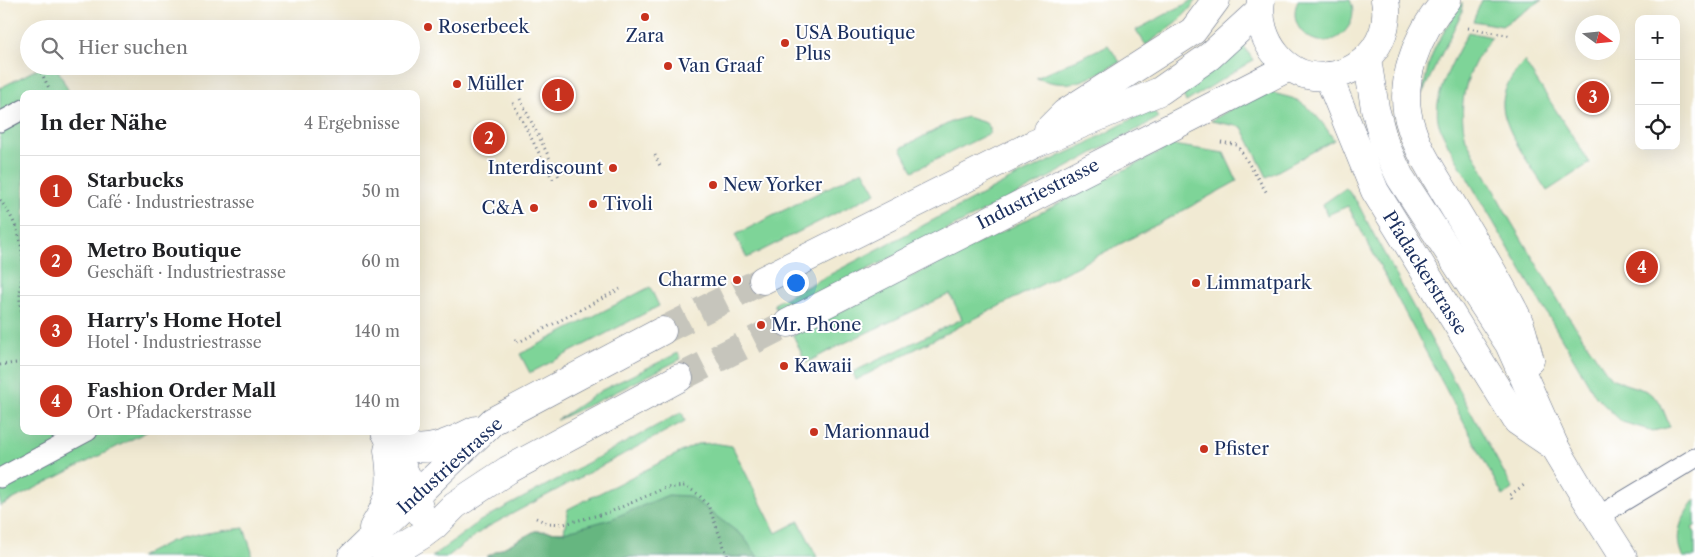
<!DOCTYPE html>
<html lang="de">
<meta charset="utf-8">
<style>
body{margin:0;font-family:"Libre Caslon Text",serif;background:#f6f6f6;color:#202124}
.controls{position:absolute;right:15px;top:15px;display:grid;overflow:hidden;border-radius:10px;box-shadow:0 5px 20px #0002}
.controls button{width:45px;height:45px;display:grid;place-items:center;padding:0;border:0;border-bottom:1px solid #e0e0e0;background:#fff;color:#202124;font:25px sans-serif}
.compass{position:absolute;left:1575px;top:15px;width:45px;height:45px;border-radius:50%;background:#fff;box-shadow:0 5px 20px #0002;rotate:105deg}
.you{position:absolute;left:795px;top:282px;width:18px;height:18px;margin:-12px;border:4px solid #fff;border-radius:50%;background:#1a73e8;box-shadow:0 0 0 8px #1a73e833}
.badge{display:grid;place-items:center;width:32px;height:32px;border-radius:50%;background:#c8321e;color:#fff;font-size:16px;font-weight:700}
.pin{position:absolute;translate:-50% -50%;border:2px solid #fff;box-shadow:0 1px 5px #0006}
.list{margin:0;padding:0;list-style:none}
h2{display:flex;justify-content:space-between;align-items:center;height:65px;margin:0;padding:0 20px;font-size:21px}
h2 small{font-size:16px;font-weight:400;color:#757577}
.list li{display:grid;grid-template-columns:32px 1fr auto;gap:15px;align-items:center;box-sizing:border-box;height:70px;padding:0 20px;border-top:1px solid #e0e0e0}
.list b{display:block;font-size:19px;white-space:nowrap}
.list p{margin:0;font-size:16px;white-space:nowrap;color:#757577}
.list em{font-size:16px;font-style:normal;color:#757577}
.icon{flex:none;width:28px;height:28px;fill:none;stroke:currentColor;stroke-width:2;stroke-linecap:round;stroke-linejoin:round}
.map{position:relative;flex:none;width:1695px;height:557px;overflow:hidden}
.search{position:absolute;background:#fff;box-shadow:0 5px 20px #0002;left:20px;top:20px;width:400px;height:55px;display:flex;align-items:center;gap:12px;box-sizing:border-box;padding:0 18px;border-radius:28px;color:#757577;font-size:19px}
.panel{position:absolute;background:#fff;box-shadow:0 5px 20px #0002;left:20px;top:90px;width:400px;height:345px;border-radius:10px}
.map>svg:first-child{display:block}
</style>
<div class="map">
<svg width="1695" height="557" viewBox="0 0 1695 557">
<rect width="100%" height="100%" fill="#fff"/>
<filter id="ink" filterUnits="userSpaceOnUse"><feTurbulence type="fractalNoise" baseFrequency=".02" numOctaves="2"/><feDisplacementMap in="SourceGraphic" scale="10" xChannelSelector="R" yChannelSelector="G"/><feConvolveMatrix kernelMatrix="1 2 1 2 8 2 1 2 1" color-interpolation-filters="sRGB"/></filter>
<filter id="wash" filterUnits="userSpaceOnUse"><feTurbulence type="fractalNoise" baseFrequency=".0096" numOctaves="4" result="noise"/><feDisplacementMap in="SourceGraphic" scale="20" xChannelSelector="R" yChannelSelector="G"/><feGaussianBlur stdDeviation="1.12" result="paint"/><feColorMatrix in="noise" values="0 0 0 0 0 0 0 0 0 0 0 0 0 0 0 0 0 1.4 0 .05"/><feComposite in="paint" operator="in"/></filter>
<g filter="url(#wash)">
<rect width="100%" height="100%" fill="#f1ead3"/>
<g fill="#7ed498" stroke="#4c827b">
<path d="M1193,0H1197L1187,12L1176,23L1146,45L1136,30Z"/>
<path d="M1298,0H1350C1354,8 1354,18 1349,26C1329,58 1283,35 1298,0Z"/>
<path d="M1482,0H1542L1502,26L1473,21Z"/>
<path d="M1462,2V12L1422,94L1429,63L1435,47Z"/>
<path d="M1468,32L1492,37C1468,66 1456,102 1466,139L1510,220L1566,313L1610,377L1625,384L1647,391L1660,402L1670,427L1653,431L1622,422L1596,397L1448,145C1445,137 1439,128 1438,120C1433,93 1456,56 1468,32Z"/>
<path d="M1242,43L1253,60L1186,102L1182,92L1225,63Z"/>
<path d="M1108,45L1120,62C1087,79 1074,91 1036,78Z"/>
<path d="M1524,61L1590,163L1547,191C1533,169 1501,127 1503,102C1504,85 1514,74 1524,61Z"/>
<path d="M43,66H56L70,94H24V431H148L0,506V88Z"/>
<path d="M1273,93C1279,95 1286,96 1292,98C1311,106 1324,124 1334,140L1267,177L1242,127L1211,121L1254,95Z"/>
<path d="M1152,108L1158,118L1020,193L779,314L774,304L1015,177L1082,146Z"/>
<path d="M967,117L986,123L990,128V133L913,171L901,148L953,121Z"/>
<path d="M1173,145L1224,153L1237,181C1112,251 983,313 856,380L853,372L962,319L950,294L838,346L806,363L793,335L1044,211Z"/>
<path d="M863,170L876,193L747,258L735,235Z"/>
<path d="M1346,188L1357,202L1374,235L1513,489L1503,496L1348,206L1327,215L1323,204Z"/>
<path d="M650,287L659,306L530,373L520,354Z"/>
<path d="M678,353L681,359L604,398L557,420L602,390Z"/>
<path d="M682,412L685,421L484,529L447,557H432L480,521Z"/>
<path d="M713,443L732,446L776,533L799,521L817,557H486L535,531L564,532L568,509L697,444Z"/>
<path d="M1695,499V526L1692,528L1695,533V557H1683C1672,537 1682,516 1695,499Z"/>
<path d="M244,528L252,552L251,557H140L171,541L207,533Z"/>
</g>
<path fill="#66b680" stroke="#40726f" d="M668,495L689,496L743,536L758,557H486L535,531L564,532L611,519Z"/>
</g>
<g filter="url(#ink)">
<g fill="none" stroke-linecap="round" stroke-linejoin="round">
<g stroke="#c6c5bc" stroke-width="28" stroke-dasharray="28 14" stroke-linecap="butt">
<path d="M662,331L763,280"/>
<path d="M679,378L788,323"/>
</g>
<g stroke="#667087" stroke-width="21">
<g id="service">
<path d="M0,122L24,109"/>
<path d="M0,478L88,431"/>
<path d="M1597,517L1695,458"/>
</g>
</g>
<g stroke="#667087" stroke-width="29">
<g id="minor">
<path d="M1261,0C1255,40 1286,82 1329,76C1367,71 1392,37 1385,0"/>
<path d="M1447,0C1418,31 1396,84 1411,127C1418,150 1432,171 1444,191C1468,231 1494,272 1515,313C1523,327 1525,345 1530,360"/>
<path d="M1367,59L1375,108L1384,142L1400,177L1509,344L1555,447L1585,497L1623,557"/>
<path d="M1328,76L1375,191L1517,421L1555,447"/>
<path d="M1048,130L1065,113L1193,31L1216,0"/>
<path d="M763,280L1034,144L1160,91L1210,56L1259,11"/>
<path d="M788,323L1289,67"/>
<path d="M385,431L416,496L420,512"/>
<path d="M385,431C389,435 393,439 397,442C421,458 454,441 476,430"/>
<path d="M373,528C392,498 393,485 388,450"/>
<path d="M352,557L493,421L662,331"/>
<path d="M386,557L422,535L434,526L455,505L508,470L679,378"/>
</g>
</g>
<g stroke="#667087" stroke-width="3" stroke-dasharray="1 4" stroke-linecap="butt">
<path d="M1468,28L1512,36"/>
<path d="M39,68L50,90"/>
<path d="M520,99L559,177"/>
<path d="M513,103L553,180"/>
<path d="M1221,142L1237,145L1267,193"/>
<path d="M655,155L660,166"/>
<path d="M0,200C15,219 23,241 23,265C22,284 16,300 24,318"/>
<path d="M515,339L517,343L620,289"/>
<path d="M0,365L24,362"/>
<path d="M1512,499L1510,495L1524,485"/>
<path d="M536,518L547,523L564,524L610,512L665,488L685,486L698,494L708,505L728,557"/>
</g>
<use href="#service" stroke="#fff" stroke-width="19"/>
<use href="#minor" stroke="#fff" stroke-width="28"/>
</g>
</g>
<g fill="#c8321e" stroke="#fff" stroke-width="2">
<circle cx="645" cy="17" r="5"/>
<circle cx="428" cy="27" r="5"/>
<circle cx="785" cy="43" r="5"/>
<circle cx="668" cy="66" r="5"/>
<circle cx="457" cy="84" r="5"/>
<circle cx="613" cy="168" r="5"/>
<circle cx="713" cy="185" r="5"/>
<circle cx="593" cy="204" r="5"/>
<circle cx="534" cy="208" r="5"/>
<circle cx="737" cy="280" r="5"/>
<circle cx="1196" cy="283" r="5"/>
<circle cx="761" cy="325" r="5"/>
<circle cx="784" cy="366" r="5"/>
<circle cx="814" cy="432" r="5"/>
<circle cx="1204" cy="449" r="5"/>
</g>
<g text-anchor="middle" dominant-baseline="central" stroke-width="4" stroke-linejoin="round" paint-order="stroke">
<g font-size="18" fill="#1b2f5e" stroke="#fff" text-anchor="start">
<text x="438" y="27">Roserbeek</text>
<text x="795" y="33">USA Boutique<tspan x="795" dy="21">Plus</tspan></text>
<text x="645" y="36" text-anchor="middle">Zara</text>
<text x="678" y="66">Van Graaf</text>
<text x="467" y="84">Müller</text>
<text x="603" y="168" text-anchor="end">Interdiscount</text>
<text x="723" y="185">New Yorker</text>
<text x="603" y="204">Tivoli</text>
<text x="524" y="208" text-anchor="end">C&amp;A</text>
<text x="727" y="280" text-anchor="end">Charme</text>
<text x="1206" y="283">Limmatpark</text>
<text x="771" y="325">Mr. Phone</text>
<text x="794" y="366">Kawaii</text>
<text x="824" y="432">Marionnaud</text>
<text x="1214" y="449">Pfister</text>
</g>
<g font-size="18" fill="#1b2f5e" stroke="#fff">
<text transform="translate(1038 194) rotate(-27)">Industriestrasse</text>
<text transform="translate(1425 273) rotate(58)">Pfadackerstrasse</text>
<text transform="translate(450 466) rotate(-42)">Industriestrasse</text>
</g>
</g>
</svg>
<div class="controls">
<button>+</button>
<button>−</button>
<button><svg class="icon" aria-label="locate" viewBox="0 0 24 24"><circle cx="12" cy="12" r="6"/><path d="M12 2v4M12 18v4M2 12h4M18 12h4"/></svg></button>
</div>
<svg class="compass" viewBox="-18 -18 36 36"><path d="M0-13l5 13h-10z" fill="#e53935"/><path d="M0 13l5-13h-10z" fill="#757577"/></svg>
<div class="you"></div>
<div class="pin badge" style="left:558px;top:95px">1</div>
<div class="pin badge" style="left:489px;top:138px">2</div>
<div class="pin badge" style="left:1593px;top:97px">3</div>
<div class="pin badge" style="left:1642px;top:267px">4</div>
<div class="search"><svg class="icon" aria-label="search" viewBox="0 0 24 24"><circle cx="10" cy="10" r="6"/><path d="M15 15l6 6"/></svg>Hier suchen</div>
<section class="panel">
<h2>In der Nähe<small>4 Ergebnisse</small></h2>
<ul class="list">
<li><span class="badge">1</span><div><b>Starbucks</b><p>Café · Industriestrasse</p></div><em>50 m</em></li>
<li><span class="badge">2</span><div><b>Metro Boutique</b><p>Geschäft · Industriestrasse</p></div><em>60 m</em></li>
<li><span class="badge">3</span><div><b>Harry's Home Hotel</b><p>Hotel · Industriestrasse</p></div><em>140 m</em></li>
<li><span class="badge">4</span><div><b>Fashion Order Mall</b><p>Ort · Pfadackerstrasse</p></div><em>140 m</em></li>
</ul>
</section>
</div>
